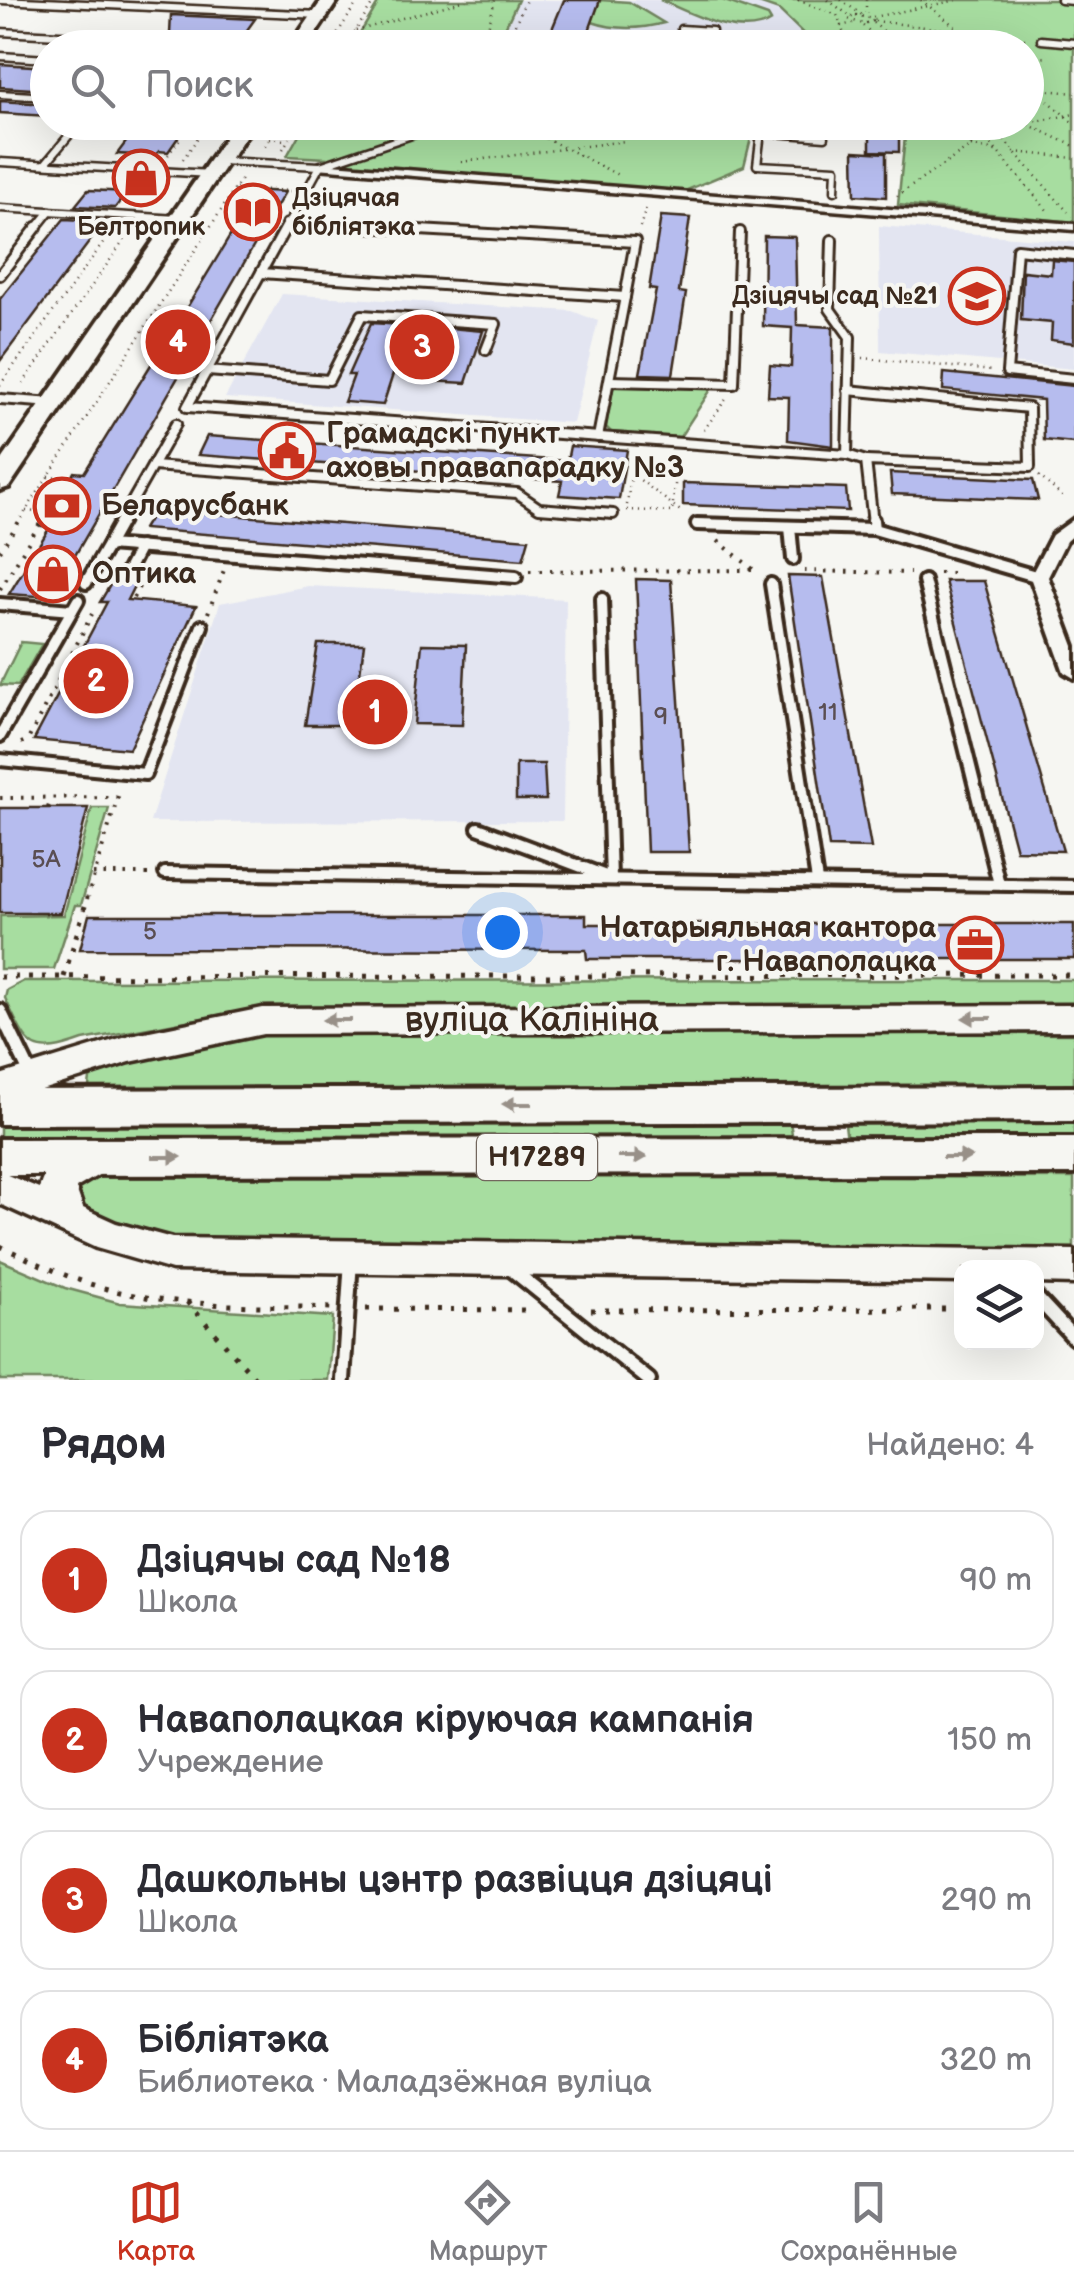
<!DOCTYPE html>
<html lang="ru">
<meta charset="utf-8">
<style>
body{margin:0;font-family:"Balsamiq Sans",sans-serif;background:#f2f2f3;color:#2b2b33}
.controls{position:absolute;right:30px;bottom:30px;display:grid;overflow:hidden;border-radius:20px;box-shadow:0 10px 40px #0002}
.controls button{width:90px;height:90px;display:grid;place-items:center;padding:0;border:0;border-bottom:2px solid #e1e1e2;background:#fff;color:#2b2b33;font:50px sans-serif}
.you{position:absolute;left:502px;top:932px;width:35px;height:35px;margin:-25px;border:8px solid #fff;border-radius:50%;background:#1a73e8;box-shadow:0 0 0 15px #1a73e833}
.badge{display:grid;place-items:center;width:65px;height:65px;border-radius:50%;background:#c8321e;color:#fff;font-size:32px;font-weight:700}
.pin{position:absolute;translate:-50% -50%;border:5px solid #fff;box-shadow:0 2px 10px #0006}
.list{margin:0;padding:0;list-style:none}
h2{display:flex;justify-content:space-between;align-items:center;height:130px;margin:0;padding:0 40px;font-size:42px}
h2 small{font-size:32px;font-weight:400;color:#7c7c81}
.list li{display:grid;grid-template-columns:65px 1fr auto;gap:30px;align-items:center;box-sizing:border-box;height:140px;margin:0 20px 20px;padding:0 20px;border:2px solid #e1e1e2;border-radius:30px}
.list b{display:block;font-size:38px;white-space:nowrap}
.list p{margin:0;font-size:32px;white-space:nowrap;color:#7c7c81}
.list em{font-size:32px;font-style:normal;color:#7c7c81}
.icon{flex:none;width:55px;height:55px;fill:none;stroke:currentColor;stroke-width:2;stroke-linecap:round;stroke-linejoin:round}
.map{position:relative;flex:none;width:1074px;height:1380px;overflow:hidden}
.search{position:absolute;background:#fff;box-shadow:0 10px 40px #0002;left:30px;right:30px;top:30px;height:110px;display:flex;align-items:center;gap:25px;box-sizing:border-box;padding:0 35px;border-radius:55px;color:#7c7c81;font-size:38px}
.sheet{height:770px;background:#fff}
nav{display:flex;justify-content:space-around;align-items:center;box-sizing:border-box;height:140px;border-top:2px solid #e1e1e2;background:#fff;font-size:28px;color:#7c7c81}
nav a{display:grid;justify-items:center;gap:5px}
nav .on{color:#c8321e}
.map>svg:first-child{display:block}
</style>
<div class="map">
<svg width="1074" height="1380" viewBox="0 0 1074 1380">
<rect width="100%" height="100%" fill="#f6f6f2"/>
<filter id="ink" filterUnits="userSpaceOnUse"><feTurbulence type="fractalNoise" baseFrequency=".01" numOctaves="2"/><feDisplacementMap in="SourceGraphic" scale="20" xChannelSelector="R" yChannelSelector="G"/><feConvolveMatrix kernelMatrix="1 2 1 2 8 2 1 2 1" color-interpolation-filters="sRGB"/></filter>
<g filter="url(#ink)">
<g fill="#e3e5f1">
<path d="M518,0H771L825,47L496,48Z"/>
<path d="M879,226L1074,242V369L880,351Z"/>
<path d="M282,294L572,311L598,321L573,423L225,398Z"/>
<path d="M308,586L566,599L563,821L150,822L220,603Z"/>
</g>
<g fill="#a7dda0" stroke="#71845f" stroke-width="2.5">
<path d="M380,0H518L496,47H352Z"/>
<path d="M600,0L629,2L664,23C641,29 615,30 592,22Z"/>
<path d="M660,0H722L768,16L771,21C739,41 690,12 660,0Z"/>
<path d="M750,0H1074V222L898,205L906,127L868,123L1026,122V48L817,47L779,10Z"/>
<path d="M306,122C455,123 604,120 752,134L744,166L685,191L324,164L326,158L287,156Z"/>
<path d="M614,384L712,388L680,437L611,432L606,427Z"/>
<path d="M21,642L42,644L18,686L0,685Z"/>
<path d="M92,808H109L81,905H75L54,969H0V916L64,915Z"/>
<path d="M1074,980V1004L268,1006L83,1040C28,1060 28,1045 5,998L7,990L24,981Z"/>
<path d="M263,1032L1074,1034V1093L98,1094L89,1087L90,1078L100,1069Z"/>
<path d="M790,1122L793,1140L0,1142V1125Z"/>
<path d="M1074,1122V1138L847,1141L845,1124Z"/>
<path d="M85,1173L1074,1178V1252L175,1241L119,1226L75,1201L73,1181Z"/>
<path d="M0,1260L65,1288L120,1303L333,1317L328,1380H0Z"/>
</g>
<g fill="#b6bcee" stroke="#3b2a1e" stroke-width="2.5">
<path d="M564,0H600L583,48L555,45L560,34H550Z"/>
<path d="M171,15L255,19L242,37L170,34Z"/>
<path d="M0,64L48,67V90L0,87Z"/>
<path d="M0,101L48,104V116L0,113Z"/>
<path d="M141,122H189L168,152L159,151L155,156L117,154Z"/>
<path d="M870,129L899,131V152L870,151Z"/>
<path d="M854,151L886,153V197L855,195Z"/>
<path d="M88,190L127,192L115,208L75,206Z"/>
<path d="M249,190L285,192L51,597L9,594L50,527L42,526L71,478L74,472L84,473L157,355H149L175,313L183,314L238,223H229Z"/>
<path d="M661,216L690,218L679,292L686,293L673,375L640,374L656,290L649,289Z"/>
<path d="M64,219L105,221L0,361V299Z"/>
<path d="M764,236L795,237L797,325L833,327V446L788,440L789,397L768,396L770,365L791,367L792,328L763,326Z"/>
<path d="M1052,260L1074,262V343L1051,340L1052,323L1021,320L1023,271L1051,274Z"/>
<path d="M371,323L404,325L393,352L400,353L383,405L344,402L354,375H348Z"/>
<path d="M450,328L483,331L466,383L431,381Z"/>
<path d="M944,373L1074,386V443L1044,440L1043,400L943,390Z"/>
<path d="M207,436L567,461L570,446L627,450L619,499L559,495L562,481L198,455Z"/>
<path d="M890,473L1033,480L1038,500L892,494Z"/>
<path d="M683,483L846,488L848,511L683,505Z"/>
<path d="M155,509L529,539L523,560L143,529Z"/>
<path d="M788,576L823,577L871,848L829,847Z"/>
<path d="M636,579L671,580L689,852H647Z"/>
<path d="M113,580L136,582L127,600L196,606L129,749L34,740L107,602H100Z"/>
<path d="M945,581H984L1063,851L1016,850Z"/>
<path d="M318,644H364L353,725H305Z"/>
<path d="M422,644L466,645L462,725L414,724Z"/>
<path d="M516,764H544L546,800H516Z"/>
<path d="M0,808H88L61,913H0Z"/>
<path d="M89,915H586V924H1074V959H587L586,950L80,949Z"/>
</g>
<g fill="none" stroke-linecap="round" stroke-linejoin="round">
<g stroke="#3b2a1e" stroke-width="11">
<g id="service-far3">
<path d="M1,0L320,15"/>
<path d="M1061,0L1074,1"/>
<path d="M681,29L712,31L709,48"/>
<path d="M0,32L297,47"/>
<path d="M1041,40L1074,43"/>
<path d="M0,56L48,59"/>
<path d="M0,94L48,97"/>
<path d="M591,122L761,132L757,165L836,169L835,191"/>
<path d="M761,132L825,137"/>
<path d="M220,161L320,166"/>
<path d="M0,162L211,174"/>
<path d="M45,164L76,127L125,129L130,122"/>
<path d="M0,208L178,219"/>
<path d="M286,223L411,230"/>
<path d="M35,230L50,211"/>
<path d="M285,230L320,166L450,122"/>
</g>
</g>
<g stroke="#3b2a1e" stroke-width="14">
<g id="service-far2">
<path d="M286,227L187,407L847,455L866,461"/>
<path d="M365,227L635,242L625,297"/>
<path d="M832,240L830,309L850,337L847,455"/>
<path d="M1074,255L1017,249L1007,372L1074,379"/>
<path d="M261,273L625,297L598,437"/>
<path d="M0,275L37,227"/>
<path d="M207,371L329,380L362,315L496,324L486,350"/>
<path d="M610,381L734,384L740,232"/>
<path d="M848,390L1029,408L1030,467L866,461L873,523"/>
<path d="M0,399L53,403"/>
<path d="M153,466L517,493L539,508L613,514"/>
<path d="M120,523L176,424"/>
</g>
</g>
<g stroke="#3b2a1e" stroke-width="18">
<g id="service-far1">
<path d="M122,520L108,545L516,577"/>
<path d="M873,520L874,529L1039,577"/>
<path d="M697,524L874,529"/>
<path d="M790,527L793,559"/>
<path d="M128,570L140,547"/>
<path d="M924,581L999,884"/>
<path d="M86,583L108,545"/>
<path d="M771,584L817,881"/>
<path d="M0,604L72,610"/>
<path d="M0,736L78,600"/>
<path d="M0,760L145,774L202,626"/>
<path d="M478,828L611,878L602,599"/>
<path d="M165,873L1074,886"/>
</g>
</g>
<g stroke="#3b2a1e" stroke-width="20">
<g id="service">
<path d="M0,1011L32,1077"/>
<path d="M511,1269L649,1380"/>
<path d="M1036,1297L1074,1338"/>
<path d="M343,1380L351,1260"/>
</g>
</g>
<g stroke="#3b2a1e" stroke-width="7">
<path id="pedestrian" d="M320,163L1074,224V230L317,168L315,166Z"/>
</g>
<g stroke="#3b2a1e" stroke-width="8">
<path id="minor" d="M1074,519V534L1066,541L1048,577L1074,646V678L1064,672L1030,577L1052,535Z"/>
</g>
<g stroke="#3b2a1e" stroke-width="7">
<g id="tertiary">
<path d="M1074,1005V1031L263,1034L130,1062L0,1103V1075L130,1035L263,1008Z"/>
<path d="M96,1143L109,1147L114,1158L109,1169L76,1188L83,1208L116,1223L172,1238L1074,1250V1284L1036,1283V1268H962V1282L172,1270L96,1248L0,1204V1172L39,1188L47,1168Z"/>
</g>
</g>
<g stroke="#3b2a1e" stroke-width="8">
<g id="secondary">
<path d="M322,0H338L306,48H289Z"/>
<path d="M236,122H255L9,487L0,490V463Z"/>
</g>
</g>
<g stroke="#3b2a1e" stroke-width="8">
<g id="primary">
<path d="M1074,1087V1121L0,1124V1090Z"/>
<path d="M1074,1138V1174L0,1175V1139Z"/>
</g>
</g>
<g stroke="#3b2a1e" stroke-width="2.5" stroke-dasharray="1 5" stroke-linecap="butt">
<path d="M798,0L837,15L841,26"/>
<path d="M828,0L850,16"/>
<path d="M841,0L862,15"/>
<path d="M866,0V15"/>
<path d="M921,0L983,48"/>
<path d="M856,15L876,20L863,24L848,19Z"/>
<path d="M873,17L958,0"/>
<path d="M875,21L1025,39"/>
<path d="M873,23L906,48"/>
<path d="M863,26L891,48"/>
<path d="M356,31L466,0"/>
<path d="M334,38L504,47"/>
<path d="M505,46L526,0"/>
<path d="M328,48L359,0"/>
<path d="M345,48L375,0"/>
<path d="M483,48L495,0"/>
<path d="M837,48L844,34L841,26L853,23"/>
<path d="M1026,62L1046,57"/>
<path d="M1026,80L1074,124"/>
<path d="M1026,88L1074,93"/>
<path d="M514,122L618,175"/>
<path d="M972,122L1047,210"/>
<path d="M988,122L1068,212"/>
<path d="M1023,122L1074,146"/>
<path d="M836,125L970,134"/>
<path d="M270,139L288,140"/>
<path d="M265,146L281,122"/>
<path d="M971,146L996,151"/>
<path d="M283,149L299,122"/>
<path d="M1014,152L1074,158"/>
<path d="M168,155L192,122"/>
<path d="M183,159L209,122"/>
<path d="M461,162L625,141"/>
<path d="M236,188L291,191"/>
<path d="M897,196L971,146L970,134L1074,114"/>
<path d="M150,204L162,187"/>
<path d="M640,227L646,208"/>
<path d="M152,316L172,317"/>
<path d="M863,358L993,371"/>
<path d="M23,383L130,232"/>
<path d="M0,385L112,231"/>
<path d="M704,430L727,398"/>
<path d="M631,473L683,513"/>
<path d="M631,473L676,476"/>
<path d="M48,476L71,478"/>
<path d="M1039,476L1065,499"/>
<path d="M627,505L634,455"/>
<path d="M627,510L672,512L678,458"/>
<path d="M26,511L46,513"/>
<path d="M18,523L242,178"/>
<path d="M40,523L68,477"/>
</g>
<g stroke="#3b2a1e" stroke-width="4" stroke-dasharray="2.5 8" stroke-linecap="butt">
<path d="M718,541L753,569"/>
<path d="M0,551L20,520"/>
<path d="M529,571L760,570"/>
<path d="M804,571L910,573"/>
<path d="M939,573H960"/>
<path d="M0,589L42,520"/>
<path d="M133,598L142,581"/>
<path d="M208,613L224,570"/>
<path d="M21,743L28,740L92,614"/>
<path d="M0,798L116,797"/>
<path d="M48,808L51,798"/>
<path d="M93,874H148"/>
<path d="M87,899L120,790"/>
</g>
<g stroke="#3b2a1e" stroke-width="5" stroke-dasharray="4 10" stroke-linecap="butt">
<path d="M0,977L1074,975"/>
<path d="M64,977L88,896"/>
<path d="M0,1246C33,1261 65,1277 100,1287C175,1308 255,1305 332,1308"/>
<path d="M187,1302L257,1380"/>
<path d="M366,1309L532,1310"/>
<path d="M591,1310L962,1309"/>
</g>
<use href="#service-far3" stroke="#f6f6f2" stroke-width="6"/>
<use href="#service-far2" stroke="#f6f6f2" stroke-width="8"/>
<use href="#service-far1" stroke="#f6f6f2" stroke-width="10"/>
<use href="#service" stroke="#f6f6f2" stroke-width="12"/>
<use href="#pedestrian" fill="#f6f6f2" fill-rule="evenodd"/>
<use href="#minor" fill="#f6f6f2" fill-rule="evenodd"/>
<use href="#tertiary" fill="#f6f6f2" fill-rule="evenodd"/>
<use href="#secondary" fill="#f6f6f2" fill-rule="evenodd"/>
<use href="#primary" fill="#f6f6f2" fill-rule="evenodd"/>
</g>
<defs><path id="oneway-solid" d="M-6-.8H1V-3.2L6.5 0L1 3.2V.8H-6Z" transform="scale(2.5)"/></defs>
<g fill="#989088">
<use href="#oneway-solid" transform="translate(977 1018) rotate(180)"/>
<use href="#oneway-solid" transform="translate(337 1020) rotate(180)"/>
<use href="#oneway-solid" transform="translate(517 1104) rotate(180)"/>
<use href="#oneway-solid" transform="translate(167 1157)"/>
<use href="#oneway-solid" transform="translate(632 1157)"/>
<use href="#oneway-solid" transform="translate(957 1157)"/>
</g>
</g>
<defs>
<g id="shop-ring" transform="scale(2.875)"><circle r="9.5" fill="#f6f6f2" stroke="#c8321e" stroke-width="1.5"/><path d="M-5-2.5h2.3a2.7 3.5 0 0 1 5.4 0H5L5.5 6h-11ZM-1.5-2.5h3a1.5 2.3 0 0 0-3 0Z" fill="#c8321e"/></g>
<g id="library-ring" transform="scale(2.875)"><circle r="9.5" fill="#f6f6f2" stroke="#c8321e" stroke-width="1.5"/><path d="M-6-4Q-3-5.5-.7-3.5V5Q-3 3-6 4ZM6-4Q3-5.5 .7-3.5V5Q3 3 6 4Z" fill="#c8321e"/></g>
<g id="school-ring" transform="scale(2.875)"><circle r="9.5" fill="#f6f6f2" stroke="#c8321e" stroke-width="1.5"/><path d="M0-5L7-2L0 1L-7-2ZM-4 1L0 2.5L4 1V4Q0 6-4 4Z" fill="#c8321e"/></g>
<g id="civic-ring" transform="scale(2.875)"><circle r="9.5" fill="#f6f6f2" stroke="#c8321e" stroke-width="1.5"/><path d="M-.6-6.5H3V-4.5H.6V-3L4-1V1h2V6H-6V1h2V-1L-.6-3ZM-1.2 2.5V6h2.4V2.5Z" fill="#c8321e"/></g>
<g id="bank-ring" transform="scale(2.875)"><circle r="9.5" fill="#f6f6f2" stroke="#c8321e" stroke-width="1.5"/><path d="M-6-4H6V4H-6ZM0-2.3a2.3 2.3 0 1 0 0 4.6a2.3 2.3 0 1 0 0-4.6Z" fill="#c8321e"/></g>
<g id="office-ring" transform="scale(2.875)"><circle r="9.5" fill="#f6f6f2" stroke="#c8321e" stroke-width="1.5"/><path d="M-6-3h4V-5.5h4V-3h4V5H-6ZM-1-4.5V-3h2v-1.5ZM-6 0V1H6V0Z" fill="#c8321e"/></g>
</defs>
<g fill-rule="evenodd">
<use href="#shop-ring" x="141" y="178"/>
<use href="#library-ring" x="253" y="212"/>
<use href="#school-ring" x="977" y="296"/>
<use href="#civic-ring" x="287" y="451"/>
<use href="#bank-ring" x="62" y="506"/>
<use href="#shop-ring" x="53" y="574"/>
<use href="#office-ring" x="975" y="945"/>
</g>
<g text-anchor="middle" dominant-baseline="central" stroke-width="8" stroke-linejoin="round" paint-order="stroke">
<g font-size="25" font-weight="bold" fill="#3b2a1e" stroke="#f6f6f2" text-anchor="start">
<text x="292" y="198">Дзіцячая<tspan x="292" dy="29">бібліятэка</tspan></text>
<text x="141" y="227" text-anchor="middle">Белтропик</text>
<text x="938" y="296" text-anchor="end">Дзіцячы сад №21</text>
</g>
<g font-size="25" fill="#5a4e52">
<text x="828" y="712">11</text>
<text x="661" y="716">9</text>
<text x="46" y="859">5А</text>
<text x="150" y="931">5</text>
</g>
<rect fill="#f6f6f2" stroke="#73675e" stroke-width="2.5" x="477" y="1134" width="120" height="46" rx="8"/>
<g font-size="28" font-weight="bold" fill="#3b2a1e">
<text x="537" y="1157">Н17289</text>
</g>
<g font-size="30" font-weight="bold" fill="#3b2a1e" stroke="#f6f6f2" text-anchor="start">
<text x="326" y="434">Грамадскі пункт<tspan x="326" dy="34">аховы правапарадку №3</tspan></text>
<text x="101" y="506">Беларусбанк</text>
<text x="92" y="574">Оптика</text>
<text x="936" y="928" text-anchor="end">Натарыяльная кантора<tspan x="936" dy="34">г. Наваполацка</tspan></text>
</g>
<g font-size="35" fill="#3b2a1e" stroke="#f6f6f2">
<text x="532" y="1020">вуліца Калініна</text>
</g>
</g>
</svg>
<div class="controls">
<button><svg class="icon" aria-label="layers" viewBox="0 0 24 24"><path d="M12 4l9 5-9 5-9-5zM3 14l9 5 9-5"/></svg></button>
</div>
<div class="you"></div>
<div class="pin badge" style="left:375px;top:712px">1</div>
<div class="pin badge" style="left:96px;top:681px">2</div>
<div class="pin badge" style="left:422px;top:347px">3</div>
<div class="pin badge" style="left:178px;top:342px">4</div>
<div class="search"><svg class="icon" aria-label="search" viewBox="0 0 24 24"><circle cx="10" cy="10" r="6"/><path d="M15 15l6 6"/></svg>Поиск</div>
</div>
<section class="sheet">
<h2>Рядом<small>Найдено: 4</small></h2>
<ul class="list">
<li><span class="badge">1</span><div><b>Дзіцячы сад №18</b><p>Школа</p></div><em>90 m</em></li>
<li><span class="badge">2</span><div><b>Наваполацкая кіруючая кампанія</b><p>Учреждение</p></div><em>150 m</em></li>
<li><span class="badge">3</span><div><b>Дашкольны цэнтр развіцця дзіцяці</b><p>Школа</p></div><em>290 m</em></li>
<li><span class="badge">4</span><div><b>Бібліятэка</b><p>Библиотека · Маладзёжная вуліца</p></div><em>320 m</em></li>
</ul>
</section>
<nav>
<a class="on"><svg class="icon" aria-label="map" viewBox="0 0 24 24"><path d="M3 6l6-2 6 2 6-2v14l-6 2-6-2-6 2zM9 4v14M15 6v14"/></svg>Карта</a>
<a><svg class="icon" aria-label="directions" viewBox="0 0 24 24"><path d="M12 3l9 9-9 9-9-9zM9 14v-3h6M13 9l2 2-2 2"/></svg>Маршрут</a>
<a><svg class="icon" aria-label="saved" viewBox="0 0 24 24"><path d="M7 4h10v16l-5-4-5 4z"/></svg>Сохранённые</a>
</nav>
